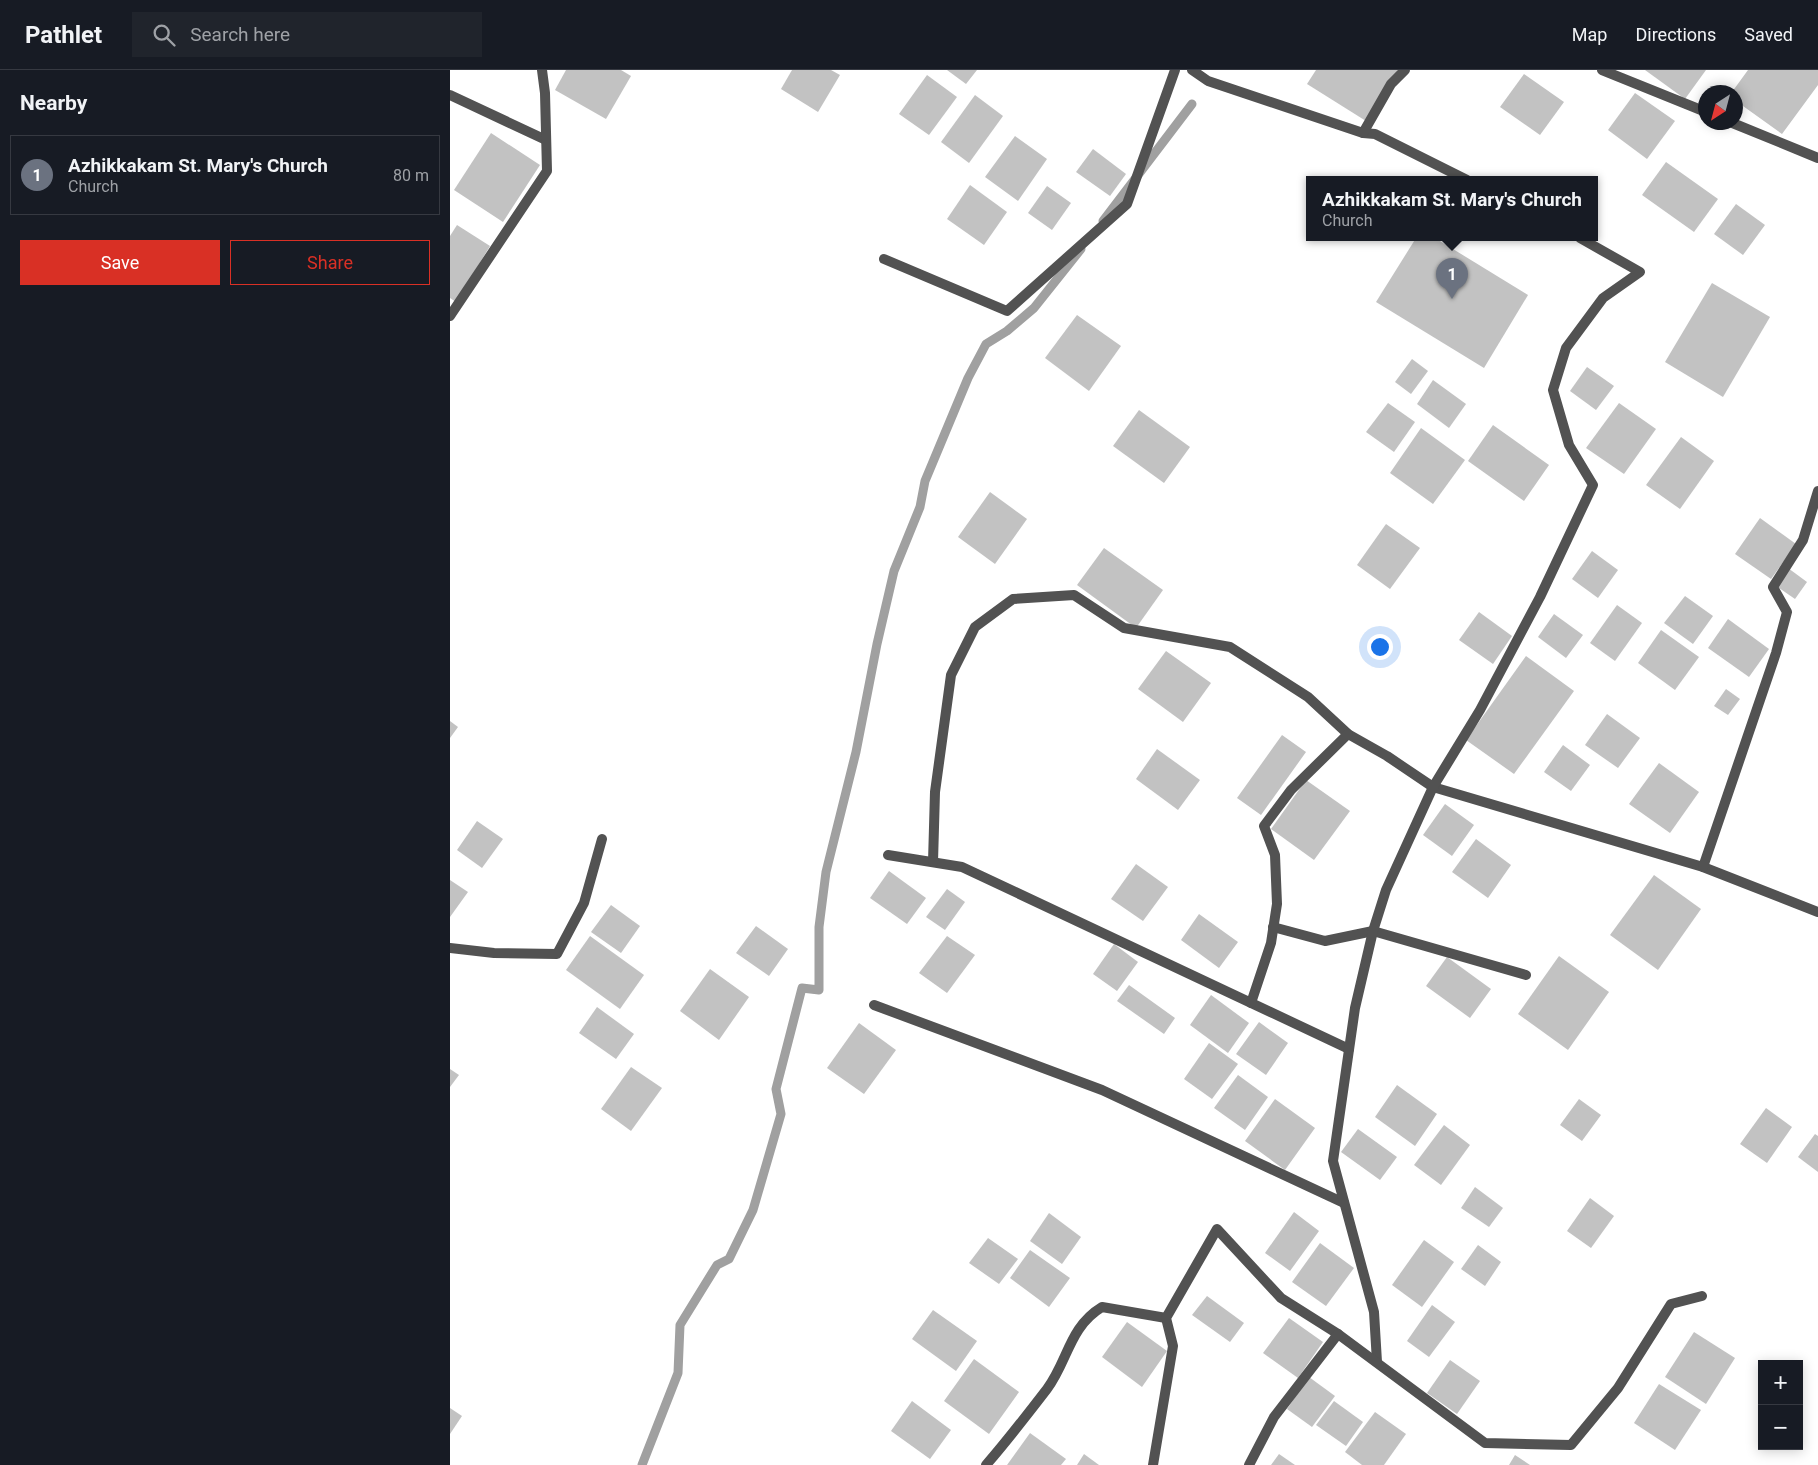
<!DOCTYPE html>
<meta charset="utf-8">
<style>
body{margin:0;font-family:Roboto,sans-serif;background:#20242c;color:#f1f3f6}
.controls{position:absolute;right:15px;bottom:15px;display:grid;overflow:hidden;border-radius:0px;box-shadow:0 2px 12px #0003}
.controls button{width:45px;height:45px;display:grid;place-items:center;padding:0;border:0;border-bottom:1px solid #363941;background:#171b24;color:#f1f3f6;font:25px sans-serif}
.compass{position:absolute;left:1248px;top:15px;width:45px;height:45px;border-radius:50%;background:#171b24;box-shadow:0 2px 12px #0003;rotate:216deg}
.you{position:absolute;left:929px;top:576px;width:18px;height:18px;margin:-12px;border:4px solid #fff;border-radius:50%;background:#1a73e8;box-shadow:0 0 0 8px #1a73e833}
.badge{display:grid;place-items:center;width:32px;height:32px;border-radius:50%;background:#d93025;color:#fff;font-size:16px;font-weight:700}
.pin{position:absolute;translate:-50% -41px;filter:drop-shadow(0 1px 2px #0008)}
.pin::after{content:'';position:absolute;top:26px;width:18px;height:15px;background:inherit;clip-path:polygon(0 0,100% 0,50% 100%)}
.popup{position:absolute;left:856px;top:106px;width:292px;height:65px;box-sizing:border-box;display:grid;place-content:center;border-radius:0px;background:#171b24;filter:drop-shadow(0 1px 4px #0005);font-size:16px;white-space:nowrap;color:#9ea1a6}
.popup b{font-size:19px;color:#f1f3f6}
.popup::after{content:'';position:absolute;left:50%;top:100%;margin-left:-10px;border:10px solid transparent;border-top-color:#171b24}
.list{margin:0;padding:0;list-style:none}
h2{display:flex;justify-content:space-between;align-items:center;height:65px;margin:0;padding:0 20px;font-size:21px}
h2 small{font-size:16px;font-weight:400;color:#9ea1a6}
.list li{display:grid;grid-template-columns:32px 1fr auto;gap:15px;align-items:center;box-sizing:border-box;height:80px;margin:0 10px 10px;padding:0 10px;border:1px solid #363941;border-radius:0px}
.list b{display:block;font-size:19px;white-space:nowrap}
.list p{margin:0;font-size:16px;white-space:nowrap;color:#9ea1a6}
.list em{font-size:16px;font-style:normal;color:#9ea1a6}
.actions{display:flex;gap:10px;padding:15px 20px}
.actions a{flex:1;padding:11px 0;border:1px solid #d93025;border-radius:0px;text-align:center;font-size:18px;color:#d93025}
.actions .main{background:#d93025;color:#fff}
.icon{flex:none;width:28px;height:28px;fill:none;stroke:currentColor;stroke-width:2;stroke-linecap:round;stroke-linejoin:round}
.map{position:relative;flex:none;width:1368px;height:1395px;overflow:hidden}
header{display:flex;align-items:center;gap:30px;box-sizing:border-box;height:70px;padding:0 25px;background:#171b24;border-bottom:1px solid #363941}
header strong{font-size:24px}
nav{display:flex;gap:28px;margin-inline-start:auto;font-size:18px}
.search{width:350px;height:45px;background:#20242c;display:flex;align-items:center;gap:12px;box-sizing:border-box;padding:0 18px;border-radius:0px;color:#9ea1a6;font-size:19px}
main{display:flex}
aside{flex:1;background:#171b24}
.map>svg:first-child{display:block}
</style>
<header>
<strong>Pathlet</strong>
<div class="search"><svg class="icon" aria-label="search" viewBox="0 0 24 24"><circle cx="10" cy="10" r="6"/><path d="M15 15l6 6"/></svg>Search here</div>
<nav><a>Map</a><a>Directions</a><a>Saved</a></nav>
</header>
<main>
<aside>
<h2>Nearby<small></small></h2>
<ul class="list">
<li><span class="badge" style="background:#6b7280">1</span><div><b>Azhikkakam St. Mary's Church</b><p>Church</p></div><em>80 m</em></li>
</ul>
<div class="actions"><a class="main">Save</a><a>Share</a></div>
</aside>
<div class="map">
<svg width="1368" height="1395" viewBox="0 0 1368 1395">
<rect width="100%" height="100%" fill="#fff"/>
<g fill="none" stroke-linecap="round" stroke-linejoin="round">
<g stroke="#a0a0a0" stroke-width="9">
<path d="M653,151L742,34"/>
<path d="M192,1395L228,1303L230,1255L267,1195L279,1189L303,1140L331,1044L326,1019L352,918L369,920V857L376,802L406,682L427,574L444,501L470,437L475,411L518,308L536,274L557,261L584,238L631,179"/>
</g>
</g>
<g fill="#c2c2c2">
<path d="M116,0H171L181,6L156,49L105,20Z"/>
<path d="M342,0H381L390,5L368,42L331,19Z"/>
<path d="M497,0H527L516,14Z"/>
<path d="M866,0H948L916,51L857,14Z"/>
<path d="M1195,0H1256L1235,29Z"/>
<path d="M1298,0H1368V15L1332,64L1286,31V22H1282Z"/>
<path d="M1074,4L1114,32L1090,65L1050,37Z"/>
<path d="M477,5L507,27L479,65L449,44Z"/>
<path d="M1185,23L1225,51L1197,89L1158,60Z"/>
<path d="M525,25L553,46L519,93L491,72Z"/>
<path d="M41,63L90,95L53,152L4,120Z"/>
<path d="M565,66L597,89L568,131L535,107Z"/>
<path d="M643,79L676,104L660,126L626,102Z"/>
<path d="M1216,92L1268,129L1244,162L1192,125Z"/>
<path d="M520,115L557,142L534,175L497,149Z"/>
<path d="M597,116L621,133L602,160L578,143Z"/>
<path d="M1286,134L1315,155L1293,185L1264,164Z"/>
<path d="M7,155L40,176L6,232L0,228V166Z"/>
<path d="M966,168H985L1078,225L1034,298L926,232Z"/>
<path d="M1262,213L1320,247L1273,327L1215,292Z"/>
<path d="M627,245L671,276L639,321L595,288Z"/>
<path d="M962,289L978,301L961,324L945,312Z"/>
<path d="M1137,297L1164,316L1146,340L1120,321Z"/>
<path d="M983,310L1016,334L999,358L967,334Z"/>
<path d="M938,333L965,352L944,382L916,362Z"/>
<path d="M1169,333L1206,359L1174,404L1136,378Z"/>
<path d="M689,340L740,377L714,413L663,376Z"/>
<path d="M1043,355L1099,395L1074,431L1018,391Z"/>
<path d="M971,358L1015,390L983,434L940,403Z"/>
<path d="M1231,367L1264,391L1230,439L1196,415Z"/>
<path d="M540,422L577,449L545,494L508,467Z"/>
<path d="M1310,448L1346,474L1321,509L1285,484Z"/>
<path d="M936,454L970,478L940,519L907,495Z"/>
<path d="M654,478L713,520L686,558L627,515Z"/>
<path d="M1142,481L1168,500L1148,528L1122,509Z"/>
<path d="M1338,498L1357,512L1345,529L1326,516Z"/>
<path d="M1235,526L1263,546L1243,574L1214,553Z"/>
<path d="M1167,535L1192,553L1165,591L1140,573Z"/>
<path d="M1029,542L1062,566L1043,594L1009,570Z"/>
<path d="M1104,544L1133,565L1116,588L1088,567Z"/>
<path d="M1278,549L1319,579L1299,607L1258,578Z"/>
<path d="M1211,560L1249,587L1225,620L1188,593Z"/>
<path d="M716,581L761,613L733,652L688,619Z"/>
<path d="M1076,586L1124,621L1064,704L1016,670Z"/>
<path d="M1276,619L1290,629L1278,645L1264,636Z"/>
<path d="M1157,644L1190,668L1168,698L1135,675Z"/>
<path d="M0,651L8,657L0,668Z"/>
<path d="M832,665L856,682L811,745L787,728Z"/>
<path d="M1113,675L1140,695L1121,721L1094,702Z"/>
<path d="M707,679L750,710L728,740L686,709Z"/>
<path d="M1209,693L1249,722L1220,763L1179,734Z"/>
<path d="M856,710L900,741L864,790L821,759Z"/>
<path d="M995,734L1024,755L1002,786L973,765Z"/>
<path d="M27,751L53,769L32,798L7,780Z"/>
<path d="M1026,769L1061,795L1038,828L1002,802Z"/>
<path d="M686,794L718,817L693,851L661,829Z"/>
<path d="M439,801L476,828L457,854L420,828Z"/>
<path d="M1204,805L1251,839L1208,900L1160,865Z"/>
<path d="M0,810L18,822L0,847Z"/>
<path d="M497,819L515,832L495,860L476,847Z"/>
<path d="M161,835L190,856L171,883L141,862Z"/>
<path d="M749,844L788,872L769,898L731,870Z"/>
<path d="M306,856L338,879L319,906L286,883Z"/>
<path d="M140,866L194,905L170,939L116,900Z"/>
<path d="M497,866L525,885L497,923L469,903Z"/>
<path d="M664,874L688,892L667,921L643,904Z"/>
<path d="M1109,886L1159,922L1118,980L1068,944Z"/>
<path d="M997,887L1041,919L1020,948L976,916Z"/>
<path d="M260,899L299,927L269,970L230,941Z"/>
<path d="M679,915L725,948L714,964L667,931Z"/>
<path d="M761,925L799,953L778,983L740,955Z"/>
<path d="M147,937L184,964L166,989L129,963Z"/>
<path d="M809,952L838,973L816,1005L786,984Z"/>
<path d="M409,953L446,980L414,1024L377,998Z"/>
<path d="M759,973L788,994L762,1029L734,1009Z"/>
<path d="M181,997L212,1018L181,1061L151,1039Z"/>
<path d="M0,999L9,1005L0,1017Z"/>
<path d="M788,1005L818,1027L795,1060L764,1038Z"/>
<path d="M947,1015L987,1044L965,1076L925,1047Z"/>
<path d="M825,1029L865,1058L835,1100L795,1071Z"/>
<path d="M1129,1029L1151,1045L1132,1071L1110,1055Z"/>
<path d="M1316,1038L1342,1057L1317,1093L1290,1074Z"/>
<path d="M994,1055L1020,1075L991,1115L964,1095Z"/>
<path d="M908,1059L947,1087L930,1110L891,1082Z"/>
<path d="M1365,1064L1368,1066V1102L1348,1087Z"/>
<path d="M1025,1117L1053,1138L1039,1157L1011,1138Z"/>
<path d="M1140,1128L1164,1146L1141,1178L1117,1161Z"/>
<path d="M844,1142L869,1161L840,1201L815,1183Z"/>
<path d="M599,1143L631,1167L612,1194L580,1171Z"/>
<path d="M538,1168L568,1189L549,1214L519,1193Z"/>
<path d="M974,1170L1004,1192L972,1237L942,1215Z"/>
<path d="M870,1173L904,1198L876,1236L842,1212Z"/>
<path d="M1028,1175L1051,1192L1035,1216L1011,1199Z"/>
<path d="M580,1180L620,1208L599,1237L560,1208Z"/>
<path d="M757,1226L794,1253L780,1272L742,1245Z"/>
<path d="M982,1235L1005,1252L979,1287L957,1271Z"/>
<path d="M483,1240L527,1271L506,1301L462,1269Z"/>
<path d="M839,1248L873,1272L848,1308L813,1283Z"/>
<path d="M677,1252L717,1281L692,1317L652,1287Z"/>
<path d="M1244,1262L1285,1288L1256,1334L1215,1307Z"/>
<path d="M524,1289L569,1322L539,1364L494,1331Z"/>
<path d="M1000,1290L1030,1311L1007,1344L977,1323Z"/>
<path d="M859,1307L885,1326L862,1357L837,1339Z"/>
<path d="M1209,1314L1251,1340L1225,1380L1184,1353Z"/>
<path d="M462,1331L501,1360L480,1389L441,1361Z"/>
<path d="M884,1331L913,1352L896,1376L866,1355Z"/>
<path d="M0,1338L12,1346L0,1364Z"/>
<path d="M925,1342L956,1364L934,1395H912L895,1382Z"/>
<path d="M580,1363L616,1389L611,1395H557Z"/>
<path d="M634,1384L649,1395H627Z"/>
<path d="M829,1384L845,1395H821Z"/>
<path d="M1065,1385L1080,1395H1059Z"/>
</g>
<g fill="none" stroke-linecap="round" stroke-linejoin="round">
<g stroke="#525252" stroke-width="10">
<path d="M742,0L758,11L913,63L925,64L1017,110"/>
<path d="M1152,0L1256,42"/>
<path d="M0,25L96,70"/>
<path d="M1280,52L1368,88"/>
<path d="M913,63L941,14L955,0"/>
<path d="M434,189L557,241L677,134L725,0"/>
<path d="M0,246L97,101L95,23L92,0"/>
<path d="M438,785L512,797L899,979"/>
<path d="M483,792L485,722L501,605L525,557L563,529L624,525L674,558L780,577L858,627L898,664L937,686L983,717L1253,797L1368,842"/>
<path d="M1253,797L1326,583L1337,542L1323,517L1353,470L1368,421"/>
<path d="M823,857L875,871L923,861L1076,905"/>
<path d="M0,878L44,883L107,884L134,833L152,769"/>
<path d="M801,933L821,873L827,834L825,785L814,756L841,720L898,664"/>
<path d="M424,935L652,1020L894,1133"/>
<path d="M927,1292L924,1242L883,1091L905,938L923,861L936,820L983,717L1030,640L1090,527L1143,415L1119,375L1103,320L1116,278L1153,228L1190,202L1130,168"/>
<path d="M536,1395C557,1371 577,1345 597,1319C618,1291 619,1257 652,1237L716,1248"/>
<path d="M703,1395L723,1276L716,1248L767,1159L831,1228L888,1264L1035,1373L1121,1375L1168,1318L1221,1234L1252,1226"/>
<path d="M799,1395L824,1347L888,1264"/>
</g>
</g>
</svg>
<div class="controls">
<button>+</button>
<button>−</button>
</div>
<svg class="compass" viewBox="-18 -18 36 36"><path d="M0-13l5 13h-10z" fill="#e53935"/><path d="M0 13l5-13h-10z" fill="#9ea1a6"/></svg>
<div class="you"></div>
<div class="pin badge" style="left:1002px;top:229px;background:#6b7280">1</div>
<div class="popup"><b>Azhikkakam St. Mary's Church</b>Church</div>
</div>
</main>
